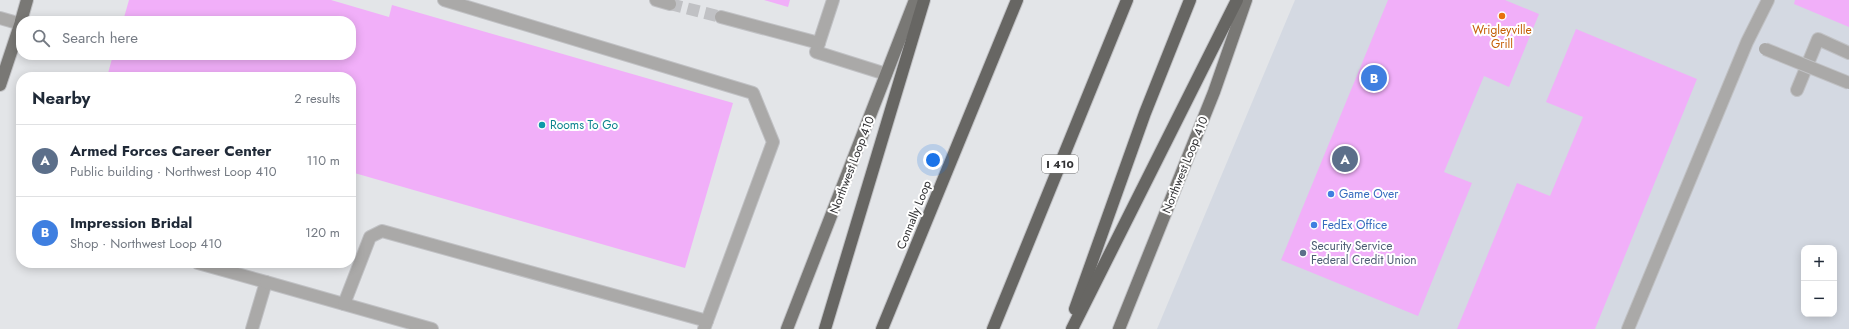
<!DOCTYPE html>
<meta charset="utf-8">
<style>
body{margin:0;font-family:Jost,sans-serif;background:#f2f2f3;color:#1f2937}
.controls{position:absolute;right:12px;bottom:12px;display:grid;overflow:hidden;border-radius:8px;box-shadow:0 2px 10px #0003}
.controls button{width:36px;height:36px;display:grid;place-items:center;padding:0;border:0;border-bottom:1px solid #e0e1e3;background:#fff;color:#1f2937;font:20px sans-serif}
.you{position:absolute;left:933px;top:160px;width:14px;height:14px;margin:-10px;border:3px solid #fff;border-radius:50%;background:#1a73e8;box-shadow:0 0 0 6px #1a73e833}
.badge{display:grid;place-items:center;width:26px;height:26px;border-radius:50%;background:#2563eb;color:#fff;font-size:13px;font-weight:700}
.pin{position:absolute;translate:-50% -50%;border:2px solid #fff;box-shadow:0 1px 4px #0006}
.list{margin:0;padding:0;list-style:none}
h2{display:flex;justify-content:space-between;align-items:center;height:52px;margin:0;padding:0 16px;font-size:17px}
h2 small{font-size:13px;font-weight:400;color:#747a83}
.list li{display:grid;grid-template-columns:26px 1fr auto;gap:12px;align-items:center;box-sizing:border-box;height:72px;padding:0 16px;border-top:1px solid #e0e1e3}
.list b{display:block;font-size:15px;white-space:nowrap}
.list p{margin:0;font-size:13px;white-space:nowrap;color:#747a83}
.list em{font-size:13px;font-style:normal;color:#747a83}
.icon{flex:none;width:22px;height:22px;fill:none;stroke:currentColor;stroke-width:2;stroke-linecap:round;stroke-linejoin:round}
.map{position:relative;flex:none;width:1849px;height:329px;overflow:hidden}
.search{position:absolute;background:#fff;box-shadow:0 2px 10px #0003;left:16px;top:16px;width:340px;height:44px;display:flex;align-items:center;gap:10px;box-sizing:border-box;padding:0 14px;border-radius:16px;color:#747a83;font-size:15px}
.panel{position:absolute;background:#fff;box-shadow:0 2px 10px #0003;left:16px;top:72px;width:340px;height:196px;border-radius:16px}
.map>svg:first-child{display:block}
</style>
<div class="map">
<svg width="1849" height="329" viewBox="0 0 1849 329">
<rect width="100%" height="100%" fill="#e3e5e8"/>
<path fill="#d4d9e2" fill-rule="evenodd" d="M1295,0H1849V329H1157ZM1804,248H1834V314H1804Z"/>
<g fill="#f1aff9">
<path d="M129,0H331L389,17L392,5L733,103L685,268L351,172V77H107L113,55H351V21H123Z"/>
<path d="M764,0H790L788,7Z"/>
<path d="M1388,0H1505L1539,14L1509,87L1484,76L1444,172L1472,183L1418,316L1281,260Z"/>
<path d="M1795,0H1849V27L1794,4Z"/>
<path d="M1576,29L1697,79L1595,329H1457L1517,183L1550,196L1583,117L1546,102Z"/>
</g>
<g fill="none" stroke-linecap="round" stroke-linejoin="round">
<path stroke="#c0c1c4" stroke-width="12" stroke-dasharray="12 6" stroke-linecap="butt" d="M670,4L721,17"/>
<g stroke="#c0c1c4" stroke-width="14">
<g id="minor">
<path d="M444,0L753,93L773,142L704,329"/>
<path d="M656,0L670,4"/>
<path d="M833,0L816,52L886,74"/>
<path d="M721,17L819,43"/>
<path d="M0,18L21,24"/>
<path d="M1797,90L1818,39L1849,53"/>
<path d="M198,263L266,282L252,329"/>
<path d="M266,282L432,329"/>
<path d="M344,304L370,237L382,231L707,321"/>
<path d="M1628,329L1747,42L1768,0"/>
</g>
</g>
<g stroke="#c0c1c4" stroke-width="14">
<g id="major">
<path d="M21,21L27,0"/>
<path d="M0,85L21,22"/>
<path d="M787,329L915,0"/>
<path d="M1119,329L1214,92L1246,0"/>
</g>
</g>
<g stroke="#c0c1c4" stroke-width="14">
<g id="highway">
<path d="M1075,309L1145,113L1190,0"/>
<path d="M825,329L924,0"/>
<path d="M882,329L1017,0"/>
<path d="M993,329L1127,0"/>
<path d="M1072,329L1237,0"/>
</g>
</g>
<use href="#minor" stroke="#aaa9a8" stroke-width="12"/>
<use href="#major" stroke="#797875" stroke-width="12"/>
<use href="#highway" stroke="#676663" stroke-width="12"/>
<g stroke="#c0c1c4" stroke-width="14" stroke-linecap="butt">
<path id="minor-bridge" d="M1765,49L1849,83"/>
</g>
<use href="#minor-bridge" stroke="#aaa9a8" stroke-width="12"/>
</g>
<circle fill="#e8710a" stroke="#fff" stroke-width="1.5" cx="1502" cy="16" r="4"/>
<circle fill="#0f9aa8" stroke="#fff" stroke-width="1.5" cx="542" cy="125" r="4"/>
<g fill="#3f7fe0" stroke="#fff" stroke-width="1.5">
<circle cx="1331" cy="194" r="4"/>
<circle cx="1314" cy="225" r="4"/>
</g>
<circle fill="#5c6f8a" stroke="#fff" stroke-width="1.5" cx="1303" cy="253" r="4"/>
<g text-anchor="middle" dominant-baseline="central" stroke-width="4" stroke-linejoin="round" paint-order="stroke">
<rect fill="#fff" stroke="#707071" stroke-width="1" x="1042" y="155" width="36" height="18" rx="3"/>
<g font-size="11" font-weight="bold" fill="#323234">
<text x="1060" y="164">I 410</text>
</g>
<g font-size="12" fill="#c56008" stroke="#fff">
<text x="1502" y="30">Wrigleyville<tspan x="1502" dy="14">Grill</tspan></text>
</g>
<g font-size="12" fill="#0d838f" stroke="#fff" text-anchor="start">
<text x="550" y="125">Rooms To Go</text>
</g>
<g font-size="12" fill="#323234" stroke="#fff">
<text transform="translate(852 165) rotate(-69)">Northwest Loop 410</text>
<text transform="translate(1185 165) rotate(-68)">Northwest Loop 410</text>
<text transform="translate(914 215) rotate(-68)">Connally Loop</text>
</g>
<g font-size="12" fill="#366cbe" stroke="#fff" text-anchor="start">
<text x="1339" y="194">Game Over</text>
<text x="1322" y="225">FedEx Office</text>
</g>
<g font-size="12" fill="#4e5e75" stroke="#fff" text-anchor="start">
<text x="1311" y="246">Security Service<tspan x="1311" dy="14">Federal Credit Union</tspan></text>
</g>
</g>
</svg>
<div class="controls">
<button>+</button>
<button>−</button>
</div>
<div class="you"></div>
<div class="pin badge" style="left:1345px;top:159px;background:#5c6f8a">A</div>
<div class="pin badge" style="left:1374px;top:78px;background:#3f7fe0">B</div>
<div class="search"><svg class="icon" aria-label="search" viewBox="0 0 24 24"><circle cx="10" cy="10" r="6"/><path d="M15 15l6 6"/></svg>Search here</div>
<section class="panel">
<h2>Nearby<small>2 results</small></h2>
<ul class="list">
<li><span class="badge" style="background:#5c6f8a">A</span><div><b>Armed Forces Career Center</b><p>Public building · Northwest Loop 410</p></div><em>110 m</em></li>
<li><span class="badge" style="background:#3f7fe0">B</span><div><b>Impression Bridal</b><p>Shop · Northwest Loop 410</p></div><em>120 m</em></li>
</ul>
</section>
</div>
